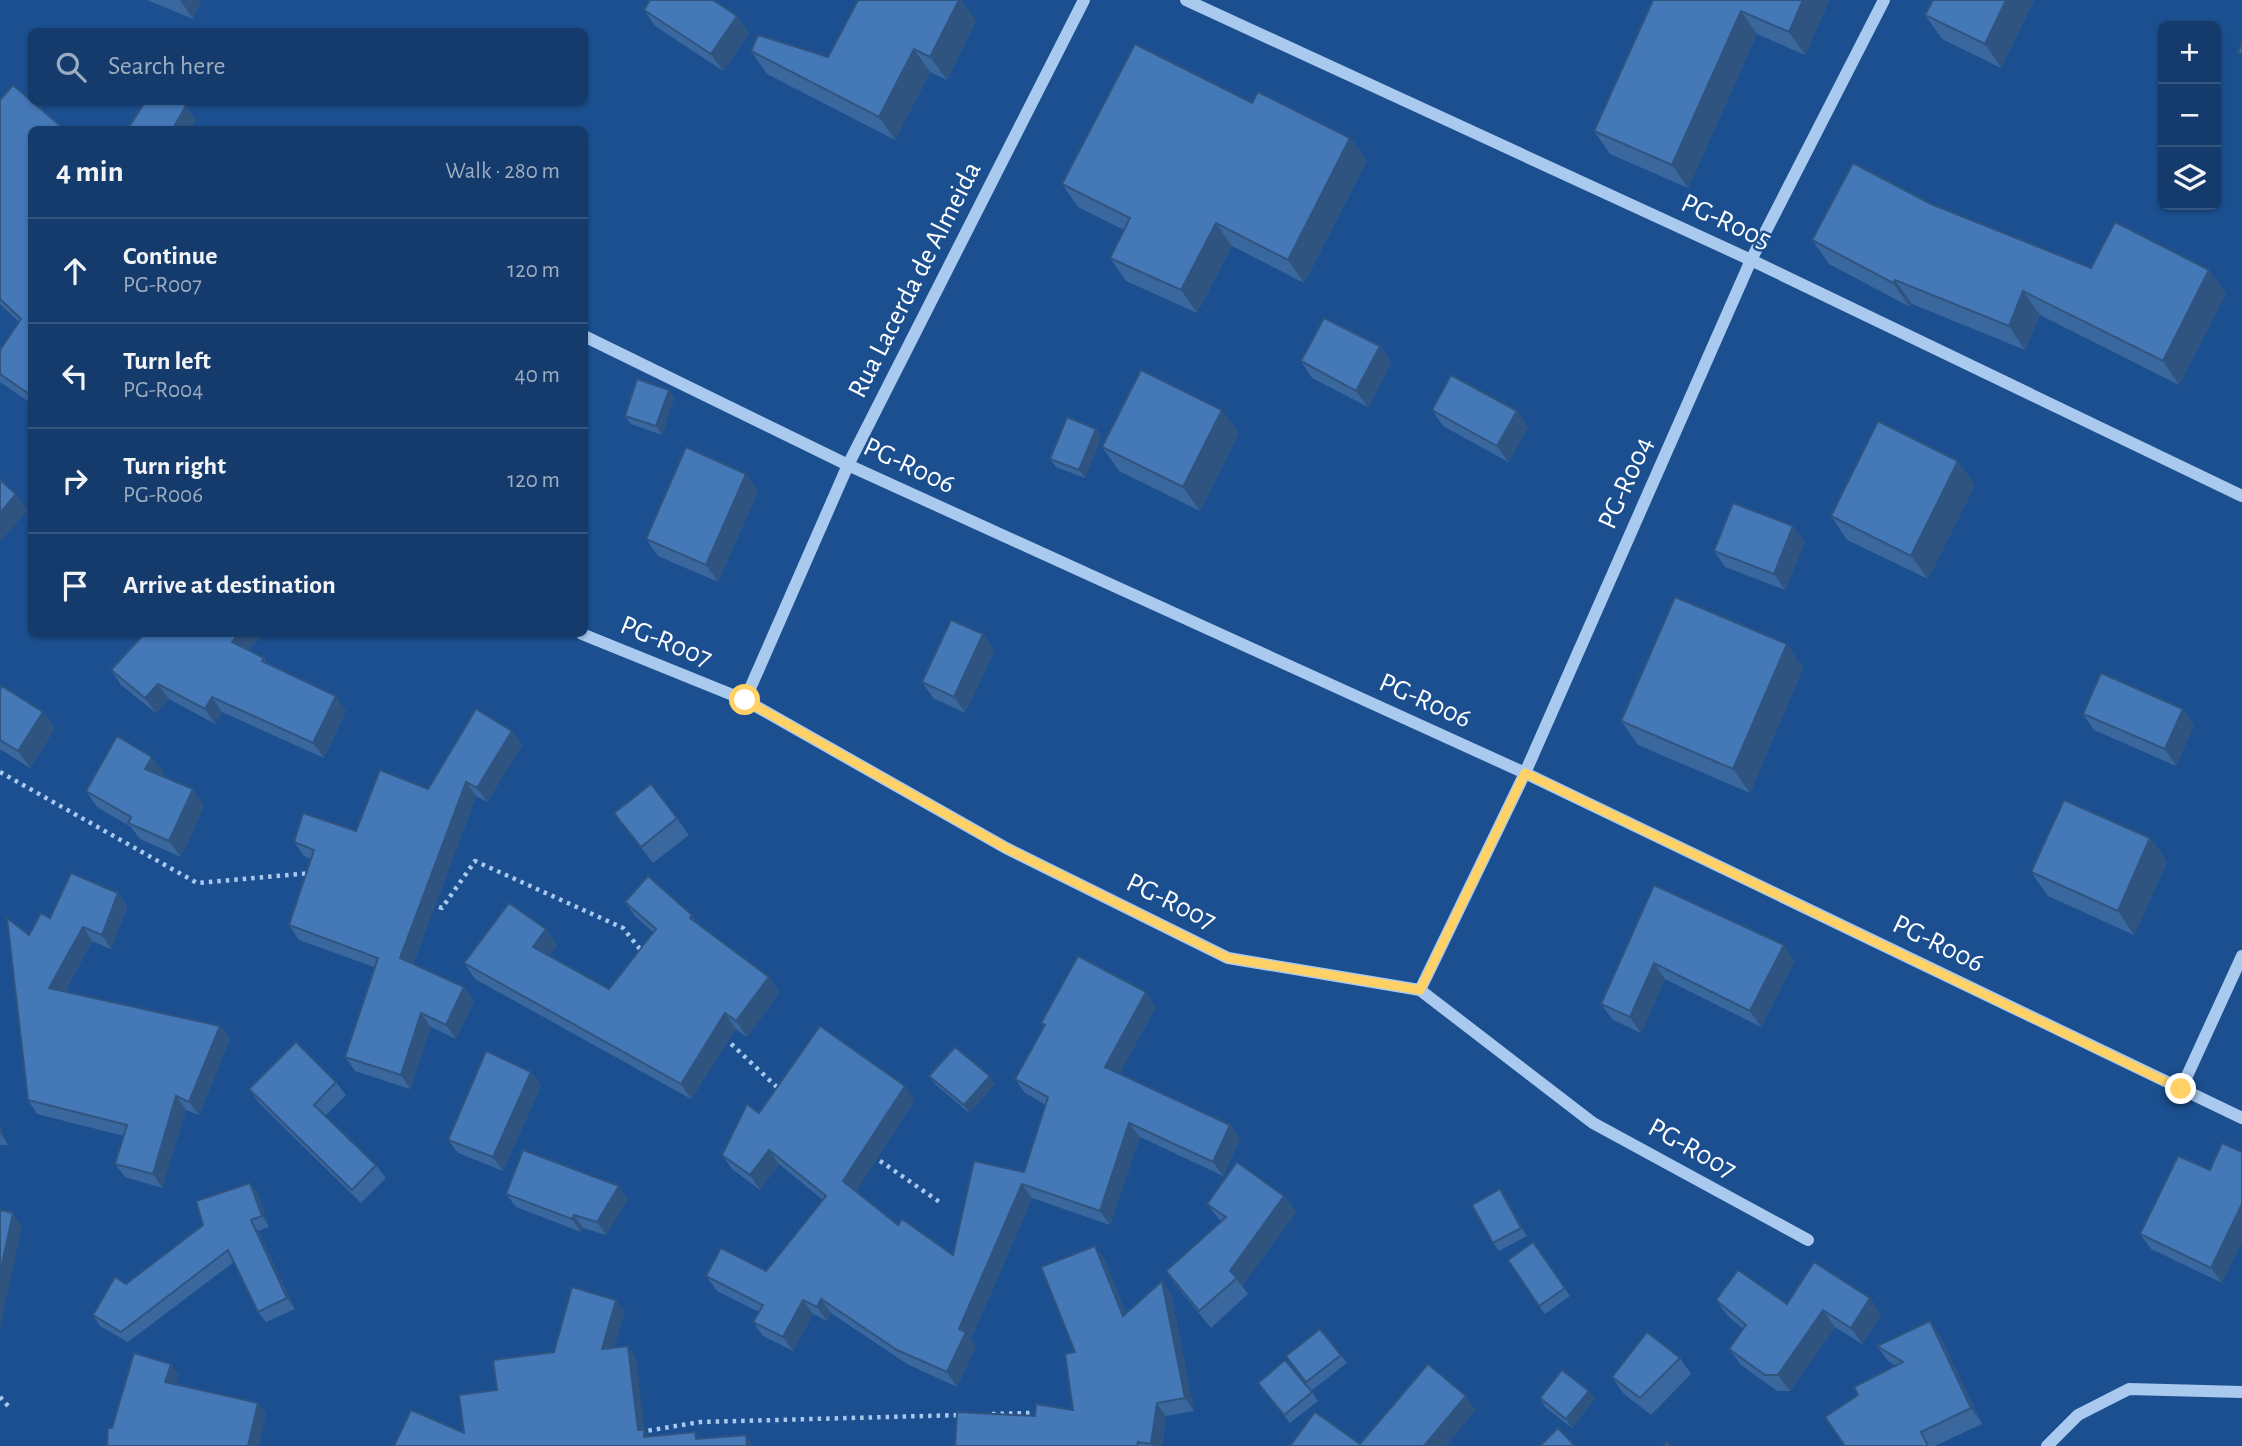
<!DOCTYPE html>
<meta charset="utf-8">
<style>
body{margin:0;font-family:"Alegreya Sans",sans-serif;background:#214673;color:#f1f3f6}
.controls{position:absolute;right:21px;top:21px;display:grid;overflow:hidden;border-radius:10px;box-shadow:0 2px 5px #0004}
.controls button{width:63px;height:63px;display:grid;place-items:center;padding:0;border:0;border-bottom:2px solid #33557e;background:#143b6b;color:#f1f3f6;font:35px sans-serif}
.stop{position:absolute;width:21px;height:21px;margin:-16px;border:5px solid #ffd166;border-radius:50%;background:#fff}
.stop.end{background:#ffd166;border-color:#fff;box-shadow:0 2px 7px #0008}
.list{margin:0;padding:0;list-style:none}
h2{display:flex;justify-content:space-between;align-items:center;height:91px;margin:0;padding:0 28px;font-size:30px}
h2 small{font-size:23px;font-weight:400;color:#9dadc1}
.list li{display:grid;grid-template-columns:46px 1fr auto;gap:21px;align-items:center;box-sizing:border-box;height:105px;padding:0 28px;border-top:2px solid #33557e}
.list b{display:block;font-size:26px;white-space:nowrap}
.list p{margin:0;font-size:23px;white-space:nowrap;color:#9dadc1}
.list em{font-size:23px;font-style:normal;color:#9dadc1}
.icon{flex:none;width:38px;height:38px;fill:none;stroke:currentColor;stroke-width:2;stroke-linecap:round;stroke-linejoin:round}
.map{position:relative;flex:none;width:2242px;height:1446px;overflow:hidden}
.search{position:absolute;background:#143b6b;box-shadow:0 2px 5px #0004;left:28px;top:28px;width:560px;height:77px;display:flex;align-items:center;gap:18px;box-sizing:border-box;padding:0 24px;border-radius:10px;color:#9dadc1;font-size:26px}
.panel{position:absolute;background:#143b6b;box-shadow:0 2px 5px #0004;left:28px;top:126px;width:560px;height:511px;border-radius:10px}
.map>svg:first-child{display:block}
</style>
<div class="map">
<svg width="2242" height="1446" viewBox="0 0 2242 1446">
<rect width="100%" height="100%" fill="#1b4f8f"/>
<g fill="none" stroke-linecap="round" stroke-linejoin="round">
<g stroke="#a9c9ee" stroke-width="4.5" stroke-dasharray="3.5 5" stroke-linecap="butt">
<path d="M0,772L197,883L312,873"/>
<path d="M431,904L442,908L475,861L623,928L644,954"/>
<path d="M725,1038L780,1090"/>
<path d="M873,1156L941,1203"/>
<path d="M0,1397L10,1408"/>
<path d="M992,1414L1030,1413"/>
<path d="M640,1432L700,1422L962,1415"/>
</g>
<g stroke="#a9c9ee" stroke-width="12">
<path d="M1186,0L1751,260L2242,496"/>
<path d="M584,336L848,465L1525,773L2242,1118"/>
<path d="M582,634L745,700L1006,848L1228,958L1420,990L1593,1123L1808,1240"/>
<path d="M745,700L848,465L1084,0"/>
<path d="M1420,990L1525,773L1751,260L1884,0"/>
<path d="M2181,1089L2242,956"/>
<path d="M2047,1446L2078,1415L2129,1389L2242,1392"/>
</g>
</g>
<g fill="#3a679d">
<path d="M147,0H201L193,19Z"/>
<path d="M858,0H961L976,21L947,80L930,72L895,140L767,74L751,51L828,57Z"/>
<path d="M1653,0L1829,1L1805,55L1757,34L1688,188L1610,154L1594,131Z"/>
<path d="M2034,0L2001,68L1942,39L1925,15Z"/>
<path d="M644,10L737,16L749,33L723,71L655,26Z"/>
<path d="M0,100L32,130V404L0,382V350L19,322L0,304Z"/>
<path d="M1252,103L1350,138L1367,161L1304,283L1232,246L1197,313L1126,281L1110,258L1124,230L1078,207L1062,184Z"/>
<path d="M1931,204L2091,268L2226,293L2179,385L2040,315L2025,350L1912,304L1910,307L1829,264L1812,240Z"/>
<path d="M1380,346L1391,363L1368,407L1312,378L1301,361Z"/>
<path d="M674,398L662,435L631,424L625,416Z"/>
<path d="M1432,410L1517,411L1528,427L1508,462L1443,426Z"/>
<path d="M1096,429L1101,437L1085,478L1056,467L1050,459Z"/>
<path d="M1239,433L1200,511L1119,471L1102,447Z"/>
<path d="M1975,485L1928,579L1847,540L1831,516Z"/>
<path d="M758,491L718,582L658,556L646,539Z"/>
<path d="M1805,542L1785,590L1725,567L1714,551Z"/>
<path d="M263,634L248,651L264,658L268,664L346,711L324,758L222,712L215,724L169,699L156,713L121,685L111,670Z"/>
<path d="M983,634L994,651L965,713L933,698L922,682Z"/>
<path d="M1803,668L1750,793L1638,745L1621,721Z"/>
<path d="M0,690L43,712L55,728L30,768L0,749Z"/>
<path d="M2183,709L2194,725L2176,766L2094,730L2083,714Z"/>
<path d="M512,731L522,745L487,802L476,796L413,964L464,987L474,1002L456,1039L431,1027L410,1089L355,1071L345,1057L374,967L299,940L289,925L311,859L304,856L294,842L356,831L428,789Z"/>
<path d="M164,773L162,776L204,806L181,857L140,839L131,827L97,807L86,791Z"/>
<path d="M614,813L677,818L689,835L653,863Z"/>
<path d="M2150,838L2167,862L2134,935L2048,896L2031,872Z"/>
<path d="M1654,885L1795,961L1761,1027L1665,979L1641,1033L1613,1020L1601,1004Z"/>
<path d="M118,893L127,907L111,949L92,941L65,991L220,1026L230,1039L199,1115L186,1110L162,1188L125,1177L115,1164L124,1136L37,1114L28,1100L29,935L50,918Z"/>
<path d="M625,902L692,915L700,926L780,992L747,1037L736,1029L691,1099L475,979L464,963L546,929L557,945L549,955L609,989L654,933L636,917Z"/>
<path d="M1156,1007L1119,1074L1230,1125L1240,1139L1223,1176L1140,1137L1110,1225L1032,1198L971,1339L976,1346L957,1387L907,1364L831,1313L827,1321L813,1314L793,1351L763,1336L753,1322L759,1312L717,1291L706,1276L766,1271L823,1200L779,1164L760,1190L732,1169L722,1155L759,1113L915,1100L856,1191L898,1225L953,1255L1024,1172L1046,1105L1025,1093L1015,1079L1044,1027L1041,1023Z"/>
<path d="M531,1072L541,1085L503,1171L458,1153L448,1140Z"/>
<path d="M929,1076L995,1084L969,1113L935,1084Z"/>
<path d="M336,1082L346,1095L325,1116L376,1165L386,1178L361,1203L259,1103L249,1089Z"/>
<path d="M0,1127L8,1145H0Z"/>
<path d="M2210,1170L2222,1283L2151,1249L2140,1234Z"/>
<path d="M250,1183L258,1194L269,1227L258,1231L295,1309L266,1322L258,1312L234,1262L128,1342L100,1326L93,1315L126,1284L203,1225Z"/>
<path d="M1500,1189L1506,1198L1527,1236L1499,1251L1493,1243Z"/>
<path d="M506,1194L628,1199L606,1235L583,1228L581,1232L516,1207Z"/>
<path d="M1284,1196L1296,1212L1242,1286L1248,1294L1211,1328L1178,1288L1166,1271L1221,1222L1207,1204Z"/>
<path d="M1533,1242L1570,1296L1545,1314L1539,1306Z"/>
<path d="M1104,1258L1126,1314L1171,1293L1194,1411L1166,1416L1162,1446H955L1035,1416L1073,1410L1075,1352Z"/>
<path d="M1870,1298L1881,1315L1862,1344L1835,1327L1790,1391H1777L1741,1365L1729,1349L1743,1329L1728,1316L1716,1300L1787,1304Z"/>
<path d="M1940,1336L1982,1424L1935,1446H1845L1858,1395L1896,1366L1888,1361L1877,1346Z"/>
<path d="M1341,1355L1347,1363L1311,1391L1286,1356Z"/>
<path d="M1680,1358L1691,1374L1651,1415L1623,1393L1612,1377Z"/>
<path d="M1258,1383L1312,1392L1318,1401L1290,1423Z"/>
<path d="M1589,1391L1594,1399L1572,1428L1545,1407L1540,1398Z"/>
</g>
<g fill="#305480">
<path d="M180,0H201L193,19Z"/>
<path d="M948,0H961L976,21L947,80L930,57Z"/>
<path d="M1803,0H1829V1L1805,55L1789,32Z"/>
<path d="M2006,0H2034L2001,68L1985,44Z"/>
<path d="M1741,11L1757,34L1688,188L1672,165Z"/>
<path d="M737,16L749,33L723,71L711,54Z"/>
<path d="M914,49L930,72L895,140L879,117Z"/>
<path d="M186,106L196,121L191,130H172Z"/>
<path d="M1350,138L1367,161L1304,283L1288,260Z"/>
<path d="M1216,223L1232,246L1197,313L1181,290Z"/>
<path d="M2209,270L2226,293L2179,385L2163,361Z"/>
<path d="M1895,280L1912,304L1910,307L1893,283Z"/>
<path d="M2023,291L2040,315L2025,350L2009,326Z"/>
<path d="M1380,346L1391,363L1368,407L1356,391Z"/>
<path d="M669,390L674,398L662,435L656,426Z"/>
<path d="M1222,410L1239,433L1200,511L1183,487Z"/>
<path d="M1517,411L1528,427L1508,462L1497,446Z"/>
<path d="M584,415L588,420L584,429Z"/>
<path d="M1096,429L1101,437L1085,478L1079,470Z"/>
<path d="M1958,461L1975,485L1928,579L1911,556Z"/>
<path d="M746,474L758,491L718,582L706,565Z"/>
<path d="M16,494L28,510L0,542V513Z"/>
<path d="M1793,526L1805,542L1785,590L1774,574Z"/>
<path d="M239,634H263L242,657L232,642Z"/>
<path d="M983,634L994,651L965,713L954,697Z"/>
<path d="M1787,644L1803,668L1750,793L1733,769Z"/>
<path d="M158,684L169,699L156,713L145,698Z"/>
<path d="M336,696L346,711L324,758L313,743Z"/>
<path d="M212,697L222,712L215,724L205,709Z"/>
<path d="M2183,709L2194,725L2176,766L2165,749Z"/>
<path d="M43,712L55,728L30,768L18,751Z"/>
<path d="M512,731L522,745L487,802L477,788Z"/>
<path d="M152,757L164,773L157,785L145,769Z"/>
<path d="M466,782L476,796L410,972L400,958Z"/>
<path d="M193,789L204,806L181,857L169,841Z"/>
<path d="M2150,838L2167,862L2134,935L2118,911Z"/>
<path d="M118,893L127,907L111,949L102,935Z"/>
<path d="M692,915L703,931L690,918Z"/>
<path d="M83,927L92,941L59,1001L49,988Z"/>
<path d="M546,929L557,945L544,962L533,947Z"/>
<path d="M1784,945L1795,961L1761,1027L1750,1011Z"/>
<path d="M1654,963L1665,979L1641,1033L1630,1017Z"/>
<path d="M769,977L780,992L747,1037L736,1021Z"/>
<path d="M464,987L474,1002L456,1039L446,1025Z"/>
<path d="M1146,992L1156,1007L1115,1082L1105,1067Z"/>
<path d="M421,1013L431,1027L410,1089L401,1075Z"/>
<path d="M725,1013L736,1029L691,1099L681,1084Z"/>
<path d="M220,1026L230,1039L199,1115L189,1102Z"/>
<path d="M531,1072L541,1085L503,1171L493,1157Z"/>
<path d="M990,1076L995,1084L969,1113L964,1105Z"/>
<path d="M905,1086L915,1100L853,1196L843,1181Z"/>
<path d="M176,1096L186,1110L162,1188L153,1174Z"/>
<path d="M1129,1123L1140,1137L1110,1225L1100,1211Z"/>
<path d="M1230,1125L1240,1139L1223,1176L1213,1162Z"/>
<path d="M0,1127L8,1145L0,1133Z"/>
<path d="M769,1150L779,1164L760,1190L750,1175Z"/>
<path d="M250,1183L258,1194L269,1227L262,1216Z"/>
<path d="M1022,1184L1032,1198L971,1339L976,1346L957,1387L947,1372L959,1329Z"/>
<path d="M619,1186L628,1199L606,1235L597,1222Z"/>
<path d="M1500,1189L1506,1198L1527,1236L1521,1228Z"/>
<path d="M1284,1196L1296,1212L1242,1286L1230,1271Z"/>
<path d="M2242,1204V1242L2222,1283L2211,1268Z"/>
<path d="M13,1213L22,1226L0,1328V1273Z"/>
<path d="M574,1215L583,1228L581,1232L572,1219Z"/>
<path d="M251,1220L258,1231L295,1309L287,1298Z"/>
<path d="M1095,1246L1104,1258L1132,1329L1123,1316Z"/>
<path d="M1162,1281L1171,1293L1194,1411L1185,1398Z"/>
<path d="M1870,1298L1881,1315L1862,1344L1851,1328Z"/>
<path d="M821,1299L831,1313L827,1321L817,1307Z"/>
<path d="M616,1300L625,1312L610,1362L602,1349Z"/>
<path d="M803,1300L813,1314L793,1351L783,1337Z"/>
<path d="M1823,1310L1835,1327L1790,1391L1778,1375Z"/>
<path d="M1930,1321L1940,1336L1982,1424L1971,1408Z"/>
<path d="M628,1346L636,1358L645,1432L652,1442V1446L638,1430Z"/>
<path d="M171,1364L179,1376L174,1394L165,1382Z"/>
<path d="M1589,1391L1594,1399L1572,1428L1566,1419Z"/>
<path d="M1466,1396L1476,1410L1446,1446H1424Z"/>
<path d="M258,1403L266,1414L259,1446H248Z"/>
<path d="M1157,1403L1166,1416L1162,1446H1153L1151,1444Z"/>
<path d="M746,1435L754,1446H747Z"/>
</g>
<g fill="#4478b7" stroke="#305480" stroke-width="2">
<path d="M650,0H713L737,16L711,54L644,10Z"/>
<path d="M858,0H959L930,57L914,49L879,117L751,51L758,35L828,57Z"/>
<path d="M1653,0H1803L1789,32L1741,11L1672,165L1594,131Z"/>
<path d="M1933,0H2006L1985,44L1925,15Z"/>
<path d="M2242,43V54L2238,52Z"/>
<path d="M1135,44L1252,103L1258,92L1350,138L1288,260L1216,223L1181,290L1110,258L1130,218L1062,184Z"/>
<path d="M13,85L65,130H32V396L0,374V350L21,319L0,299V100Z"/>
<path d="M145,102H179L186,106L172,130H127Z"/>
<path d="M1853,163L1931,204L2091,268L2115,222L2209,270L2163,361L2023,291L2009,326L1895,280L1893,283L1812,240Z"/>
<path d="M1324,318L1380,346L1356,391L1301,361Z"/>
<path d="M1141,370L1222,410L1183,487L1102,447Z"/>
<path d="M1451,375L1517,411L1497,446L1432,410Z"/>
<path d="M637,379L669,390L656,426L625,416Z"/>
<path d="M1067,417L1096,429L1079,470L1050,459Z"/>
<path d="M1878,421L1958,461L1911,556L1831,516Z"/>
<path d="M686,447L746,474L706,565L646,539Z"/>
<path d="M0,480L16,494L0,513Z"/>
<path d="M1733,503L1793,526L1774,574L1714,551Z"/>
<path d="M1675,597L1787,644L1733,769L1621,721Z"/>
<path d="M951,620L983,634L954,697L922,682Z"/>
<path d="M144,634H239L232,642L264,658L262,661L336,696L313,743L212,697L205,709L158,684L145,698L111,670Z"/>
<path d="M2101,673L2183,709L2165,749L2083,714Z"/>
<path d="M2,686L43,712L18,751L0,740V690Z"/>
<path d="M476,709L512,731L477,788L466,782L400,958L464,987L446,1025L421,1013L401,1075L345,1057L378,958L289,925L314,850L294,842L303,813L356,831L380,770L428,789Z"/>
<path d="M117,736L152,757L145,769L193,789L169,841L128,823L131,817L86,791Z"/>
<path d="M651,784L677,818L641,847L614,813Z"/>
<path d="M2064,800L2150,838L2118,911L2031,872Z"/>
<path d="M71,873L118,893L102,935L83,927L49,988L220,1026L189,1102L176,1096L153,1174L115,1164L127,1125L28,1100L7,918L29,935L41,913L50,918Z"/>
<path d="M648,876L692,915L690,918L769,977L736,1021L725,1013L681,1084L464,963L509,903L546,929L533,947L609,989L656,929L625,902Z"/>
<path d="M1654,885L1784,945L1750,1011L1654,963L1630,1017L1601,1004Z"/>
<path d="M1078,956L1146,992L1105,1067L1230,1125L1213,1162L1129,1123L1100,1211L1022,1184L959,1329L966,1332L947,1372L897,1350L821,1299L817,1307L803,1300L783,1337L753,1322L763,1305L706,1276L721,1248L766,1271L826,1196L769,1150L750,1175L722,1155L747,1104L759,1113L820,1026L905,1086L843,1181L898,1225L902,1219L953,1255L974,1161L1024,1172L1048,1097L1015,1079L1045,1025L1041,1023Z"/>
<path d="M296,1042L336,1082L314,1105L376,1165L352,1190L249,1089Z"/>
<path d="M955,1047L990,1076L964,1105L929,1076Z"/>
<path d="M486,1051L531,1072L493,1157L448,1140Z"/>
<path d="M2222,1143L2242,1152V1204L2211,1268L2140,1234L2178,1156L2210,1170Z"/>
<path d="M523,1150L619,1186L597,1222L574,1215L572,1219L506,1194Z"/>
<path d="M1237,1162L1284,1196L1230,1271L1237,1278L1199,1311L1166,1271L1226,1217L1207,1204Z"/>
<path d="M250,1183L262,1216L251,1220L287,1298L258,1312L228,1250L121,1332L93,1315L115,1277L126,1284L203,1225L196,1201Z"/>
<path d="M1500,1189L1521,1228L1493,1243L1472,1205Z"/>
<path d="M0,1210L13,1213L0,1273Z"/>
<path d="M1533,1242L1565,1288L1539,1306L1508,1260Z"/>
<path d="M1095,1246L1123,1316L1162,1281L1185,1398L1157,1403L1151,1444L1138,1442L1137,1446H955L957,1412L1035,1416L1036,1404L1073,1410L1065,1354L1075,1352L1041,1267Z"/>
<path d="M1814,1262L1870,1298L1851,1328L1823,1310L1778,1375H1765L1729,1349L1746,1325L1716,1300L1738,1270L1787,1304Z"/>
<path d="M572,1287L616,1300L602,1349L628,1346L638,1430H644V1437L695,1432L696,1439L746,1435L747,1446H394L411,1410L464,1433L459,1395L497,1390L493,1360L554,1352Z"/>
<path d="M1930,1321L1971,1408L1921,1432L1928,1446H1845L1825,1417L1858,1395L1854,1387L1903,1362L1877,1346Z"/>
<path d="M1320,1329L1341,1355L1306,1382L1286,1356Z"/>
<path d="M1647,1332L1680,1358L1640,1398L1612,1377Z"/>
<path d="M134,1353L171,1364L165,1382L258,1403L248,1446H107L108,1428H112Z"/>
<path d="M1285,1360L1312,1392L1284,1415L1258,1383Z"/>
<path d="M1428,1364L1466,1396L1424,1446H1290L1315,1412L1360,1444Z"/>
<path d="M1562,1370L1589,1391L1566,1419L1540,1398Z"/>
<path d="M1558,1428L1575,1446H1540Z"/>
<path d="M1666,1442L1671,1446H1663Z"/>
</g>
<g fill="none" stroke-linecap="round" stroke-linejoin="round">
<path stroke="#ffd166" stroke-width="9" d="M745,700L1006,848L1228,958L1420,990L1525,773L2181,1089"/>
</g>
<g text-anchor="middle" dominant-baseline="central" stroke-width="5" stroke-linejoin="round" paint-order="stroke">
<g font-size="28" fill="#fff" stroke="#1b4f8f">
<text transform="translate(1726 222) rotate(25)">PG-R005</text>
<text transform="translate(915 280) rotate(-63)">Rua Lacerda de Almeida</text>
<text transform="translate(909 466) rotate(25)">PG-R006</text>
<text transform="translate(1626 483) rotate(-66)">PG-R004</text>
<text transform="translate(666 642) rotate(22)">PG-R007</text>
<text transform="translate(1425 701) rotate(24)">PG-R006</text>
<text transform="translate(1171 902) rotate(26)">PG-R007</text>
<text transform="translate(1938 944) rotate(26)">PG-R006</text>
<text transform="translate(1692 1149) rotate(29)">PG-R007</text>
</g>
</g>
</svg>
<div class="controls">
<button>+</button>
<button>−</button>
<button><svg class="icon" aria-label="layers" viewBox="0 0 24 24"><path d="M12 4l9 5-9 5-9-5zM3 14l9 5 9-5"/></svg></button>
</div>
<div class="stop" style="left:745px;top:700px"></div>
<div class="stop end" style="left:2181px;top:1089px"></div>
<div class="search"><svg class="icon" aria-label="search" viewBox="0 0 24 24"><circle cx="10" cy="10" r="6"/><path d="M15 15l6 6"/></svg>Search here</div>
<section class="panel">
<h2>4 min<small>Walk · 280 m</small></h2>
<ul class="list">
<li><svg class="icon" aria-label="ahead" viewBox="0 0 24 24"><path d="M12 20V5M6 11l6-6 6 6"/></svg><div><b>Continue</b><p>PG-R007</p></div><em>120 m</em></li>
<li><svg class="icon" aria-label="left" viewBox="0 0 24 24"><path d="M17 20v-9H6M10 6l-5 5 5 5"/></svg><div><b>Turn left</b><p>PG-R004</p></div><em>40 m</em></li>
<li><svg class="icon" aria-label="right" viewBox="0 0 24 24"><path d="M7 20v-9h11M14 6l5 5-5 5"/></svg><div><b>Turn right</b><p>PG-R006</p></div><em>120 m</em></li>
<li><svg class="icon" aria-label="arrive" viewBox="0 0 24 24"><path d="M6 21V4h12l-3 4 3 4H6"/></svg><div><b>Arrive at destination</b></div></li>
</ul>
</section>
</div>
